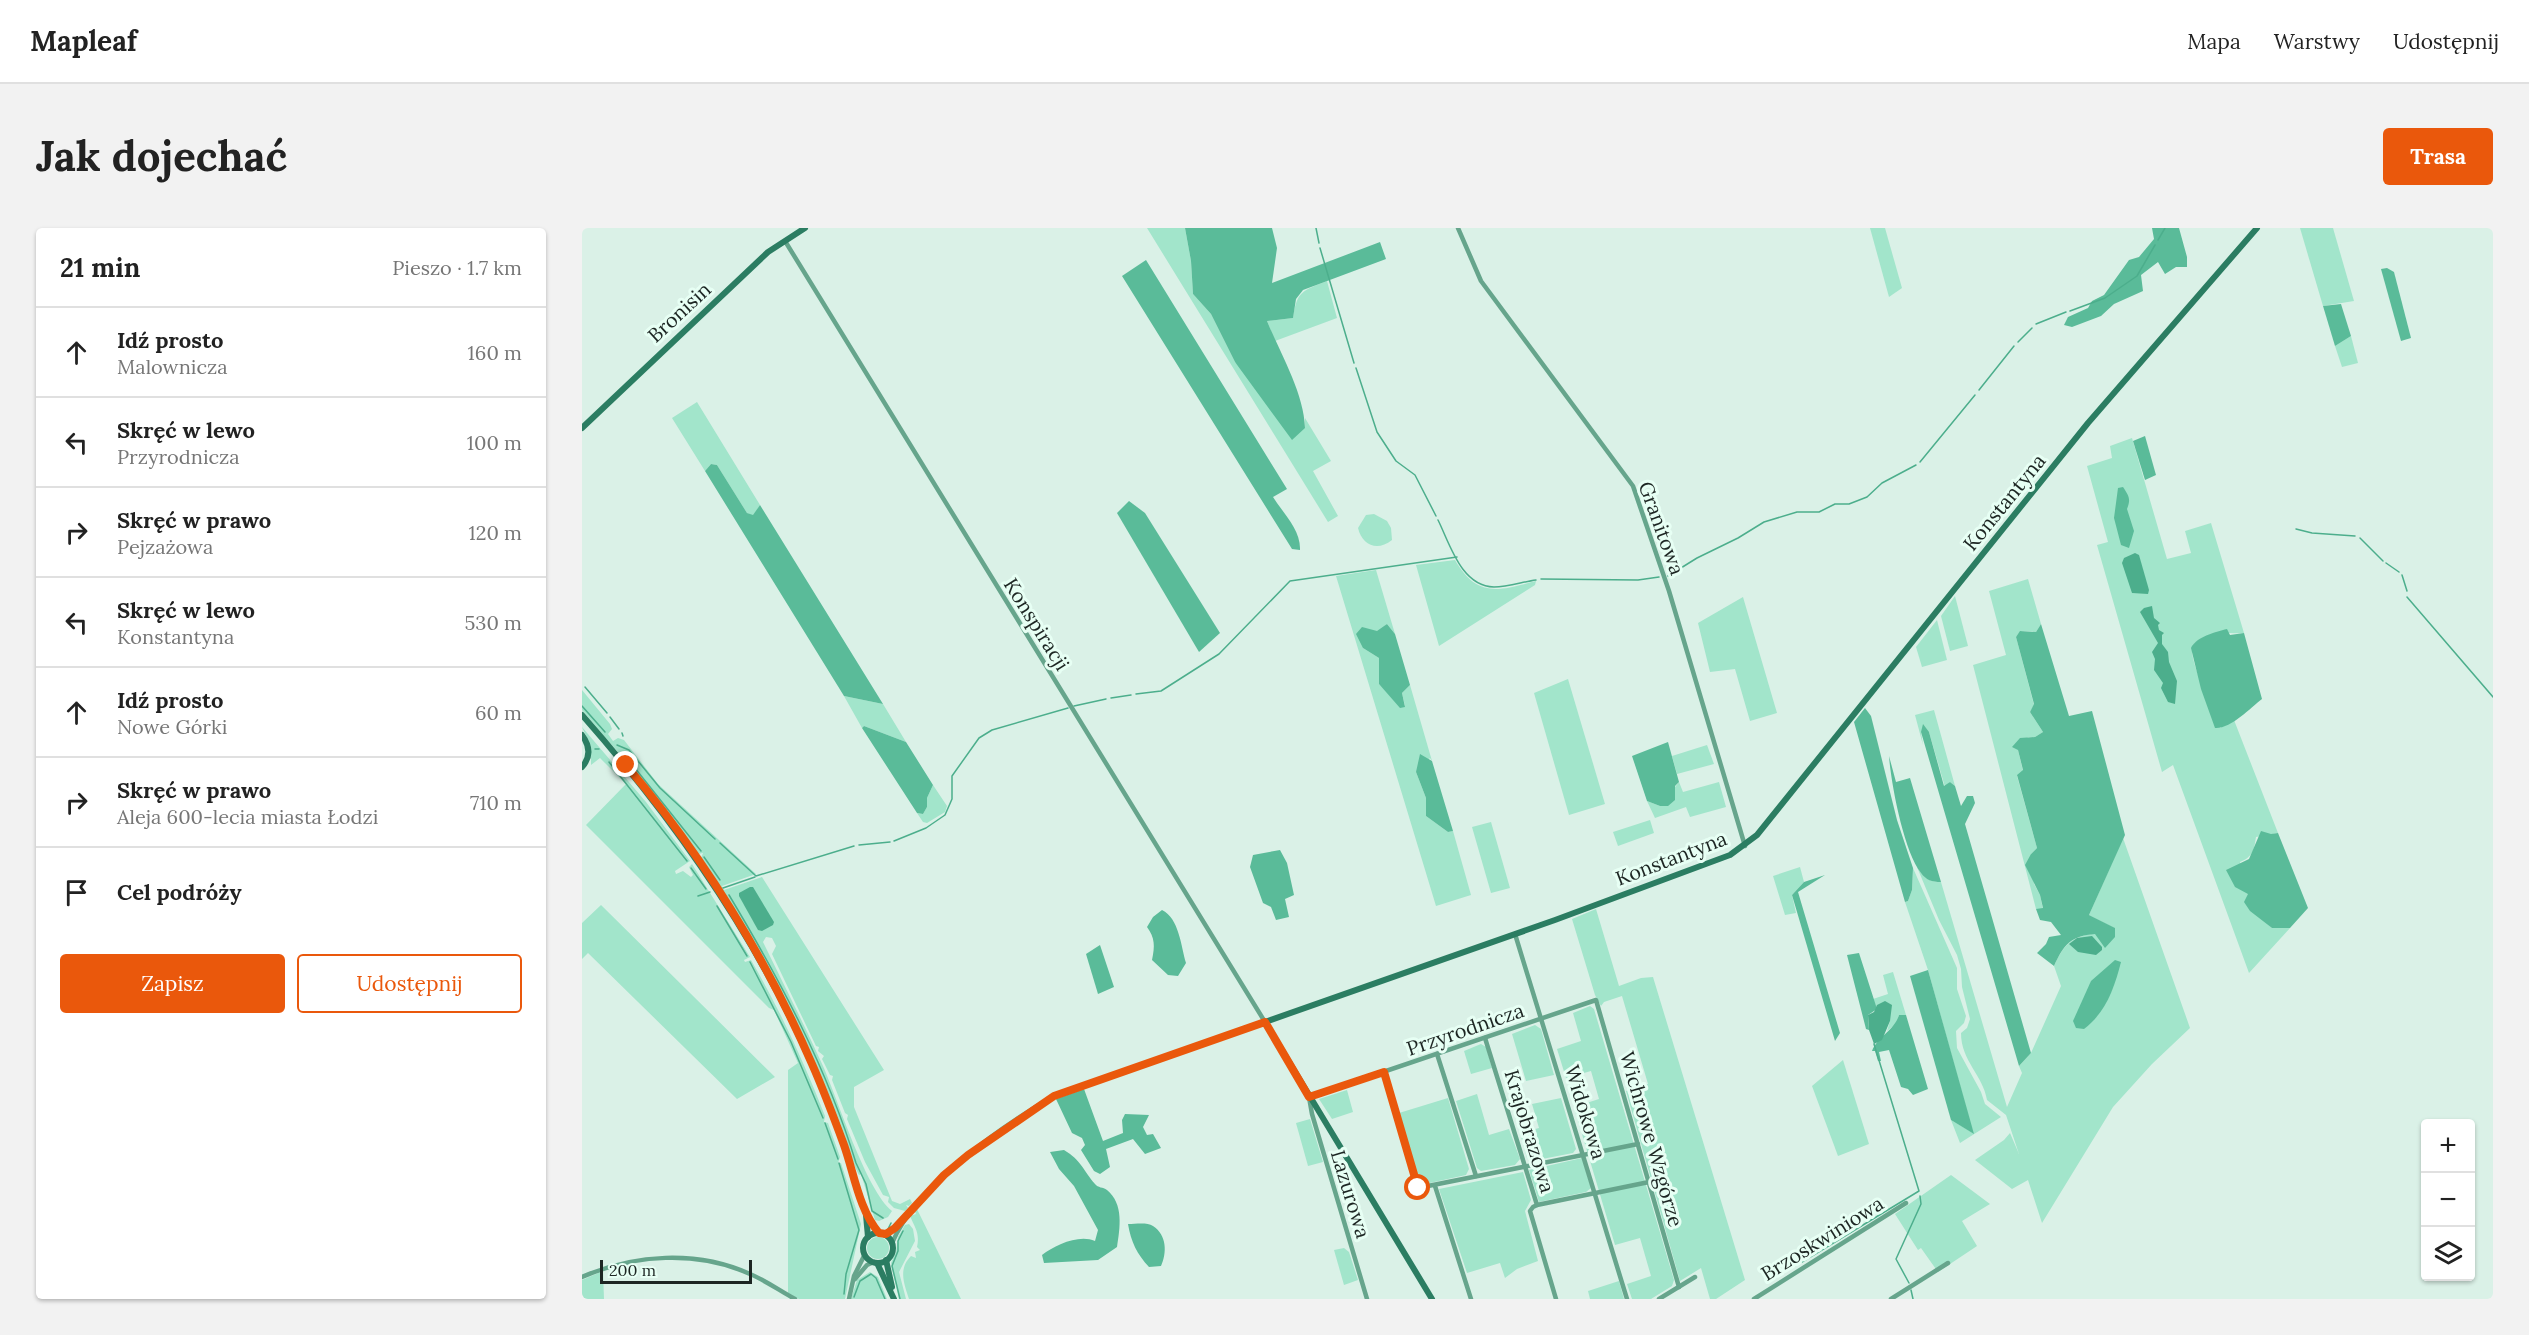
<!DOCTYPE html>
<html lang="pl">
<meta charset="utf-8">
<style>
body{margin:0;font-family:Lora,serif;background:#f2f2f2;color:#222}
.controls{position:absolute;right:18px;bottom:18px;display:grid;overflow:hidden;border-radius:6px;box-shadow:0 2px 4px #0004}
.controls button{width:54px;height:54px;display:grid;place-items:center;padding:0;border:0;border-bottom:2px solid #e0e0e0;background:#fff;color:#222;font:30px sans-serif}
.scale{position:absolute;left:18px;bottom:15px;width:152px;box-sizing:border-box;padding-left:6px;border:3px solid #1d2623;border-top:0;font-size:16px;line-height:21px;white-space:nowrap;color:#1d2623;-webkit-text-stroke:4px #e7fff4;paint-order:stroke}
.stop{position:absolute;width:18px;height:18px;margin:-14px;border:4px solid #ea580c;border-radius:50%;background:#fff}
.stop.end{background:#ea580c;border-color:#fff;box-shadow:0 2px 6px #0008}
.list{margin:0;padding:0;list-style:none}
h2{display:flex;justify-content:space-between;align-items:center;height:78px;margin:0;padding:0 24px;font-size:26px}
h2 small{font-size:20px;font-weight:400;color:#767676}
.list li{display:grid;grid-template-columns:39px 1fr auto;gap:18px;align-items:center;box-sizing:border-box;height:90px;padding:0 24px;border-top:2px solid #e0e0e0}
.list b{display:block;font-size:22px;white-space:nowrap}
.list p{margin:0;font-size:20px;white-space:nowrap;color:#767676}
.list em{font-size:20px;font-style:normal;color:#767676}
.actions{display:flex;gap:12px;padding:18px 24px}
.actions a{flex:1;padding:14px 0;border:2px solid #ea580c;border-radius:6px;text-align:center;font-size:21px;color:#ea580c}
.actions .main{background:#ea580c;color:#fff}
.icon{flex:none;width:33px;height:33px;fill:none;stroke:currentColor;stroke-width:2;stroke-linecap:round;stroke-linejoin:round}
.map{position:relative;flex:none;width:1911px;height:1071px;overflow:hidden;border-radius:6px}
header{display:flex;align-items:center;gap:36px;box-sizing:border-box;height:84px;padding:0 30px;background:#fff;border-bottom:2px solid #e0e0e0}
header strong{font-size:28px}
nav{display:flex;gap:33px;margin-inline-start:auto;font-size:21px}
.intro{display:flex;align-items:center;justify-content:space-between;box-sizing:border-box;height:144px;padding:0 36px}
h1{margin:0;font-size:42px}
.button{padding:15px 27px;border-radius:6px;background:#ea580c;color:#fff;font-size:21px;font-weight:700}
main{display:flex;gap:36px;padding:0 36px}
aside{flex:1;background:#fff;border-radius:6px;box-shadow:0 2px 4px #0004}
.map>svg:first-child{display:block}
</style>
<header>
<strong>Mapleaf</strong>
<nav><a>Mapa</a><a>Warstwy</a><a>Udostępnij</a></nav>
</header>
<div class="intro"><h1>Jak dojechać</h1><a class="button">Trasa</a></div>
<main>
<aside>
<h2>21 min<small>Pieszo · 1.7 km</small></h2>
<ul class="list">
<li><svg class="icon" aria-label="ahead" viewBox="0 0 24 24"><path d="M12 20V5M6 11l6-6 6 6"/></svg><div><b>Idź prosto</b><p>Malownicza</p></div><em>160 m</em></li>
<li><svg class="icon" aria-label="left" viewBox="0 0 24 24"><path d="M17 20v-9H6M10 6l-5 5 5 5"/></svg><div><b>Skręć w lewo</b><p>Przyrodnicza</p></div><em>100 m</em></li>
<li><svg class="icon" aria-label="right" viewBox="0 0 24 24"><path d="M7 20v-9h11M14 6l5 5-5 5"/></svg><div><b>Skręć w prawo</b><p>Pejzażowa</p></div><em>120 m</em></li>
<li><svg class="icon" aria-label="left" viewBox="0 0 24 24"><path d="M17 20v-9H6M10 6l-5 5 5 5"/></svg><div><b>Skręć w lewo</b><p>Konstantyna</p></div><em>530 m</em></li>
<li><svg class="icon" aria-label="ahead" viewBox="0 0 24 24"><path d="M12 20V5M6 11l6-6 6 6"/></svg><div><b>Idź prosto</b><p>Nowe Górki</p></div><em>60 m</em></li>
<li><svg class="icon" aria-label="right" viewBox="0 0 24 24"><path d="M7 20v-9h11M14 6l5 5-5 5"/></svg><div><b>Skręć w prawo</b><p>Aleja 600-lecia miasta Łodzi</p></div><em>710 m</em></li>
<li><svg class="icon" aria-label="arrive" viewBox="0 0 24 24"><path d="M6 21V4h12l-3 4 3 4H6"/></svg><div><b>Cel podróży</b></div></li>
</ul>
<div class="actions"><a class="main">Zapisz</a><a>Udostępnij</a></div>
</aside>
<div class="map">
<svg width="1911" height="1071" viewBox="0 0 1911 1071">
<rect width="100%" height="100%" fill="#daf1e7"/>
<g fill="#a2e5cb">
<path d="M565,0H603L609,33L611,66L629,86L653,134L723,200V190L749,233L731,243L756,288L746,294Z"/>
<path d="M1288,0H1303L1320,60L1307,69Z"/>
<path d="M1718,0H1751L1772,73L1741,78Z"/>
<path d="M745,53L755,90L693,113L685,93L711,90C715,63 720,63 745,53Z"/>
<path d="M1769,108L1776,135L1760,139L1753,118Z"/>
<path d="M115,174L178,277L171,288L165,285L135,237L129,236L123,243L90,190Z"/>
<path d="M1550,210L1585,331L1609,325L1603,303L1629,295L1662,405C1655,406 1634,404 1630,406C1625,408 1614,412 1611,417C1604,427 1633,487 1638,500L1652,492L1696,605L1674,609C1672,622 1671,629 1658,634L1672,684L1690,700H1708L1667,745L1591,537L1580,544L1515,317L1526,314L1505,238L1530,230L1528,218Z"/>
<path d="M792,286L805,293L809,300L810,312C795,324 780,317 776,300L784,287Z"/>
<path d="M873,332C895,370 916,363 954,353L953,357L857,418L834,337Z"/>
<path d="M794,342L813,406L805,396L781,420L797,430V456L823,478L820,465L828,457L850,533L848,530L834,544L844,570V588L866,604L871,603L889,667L854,678L754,348Z"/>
<path d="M1446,351L1459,396L1454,404L1439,403L1434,409L1452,477L1448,484L1461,504L1453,509H1446L1436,522L1441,543L1435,548L1455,620L1449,626L1452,656L1458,667L1461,681H1454L1391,437L1424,427L1407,363Z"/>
<path d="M1373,368L1386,418L1368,423L1359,388Z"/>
<path d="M1161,369L1195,485L1168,493L1153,441L1128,444L1116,395Z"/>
<path d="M1355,392L1365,432L1340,439L1334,419Z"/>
<path d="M986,451L1023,576L987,587L952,465Z"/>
<path d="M0,462L28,496L30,501L26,506L31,513L36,510L42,512L76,556L174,646L140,658L142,662L180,649L302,842L272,859V879L310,973L318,976L328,971L330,975L327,978L324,977L326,980L323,983L312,980L306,974L307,969L301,967L283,934L265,891L266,887L263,885L250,852L251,848L248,847L240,831L242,828L236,823L237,819L234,818L190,726L194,718L190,710L184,709L181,714C201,755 222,796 241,838C256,872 284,962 310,983L306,989L297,993L293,992L279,946L277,947L272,937C234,828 184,726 119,630L121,625L116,626L65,558L0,482Z"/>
<path d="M262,468L301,476L324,514L282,498L280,500Z"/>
<path d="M1352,482L1373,558L1368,554L1363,559L1347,504H1339L1341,517L1333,487Z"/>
<path d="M0,499L64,574L108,633L93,643L94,646L101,643L109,649L111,647L107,639L110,636L168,729L162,732L163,734L169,732C198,782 222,834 243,888L242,894L246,895L258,929L256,935H259L279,996L263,1071H217L206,1065V842L216,835L192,782L187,780L4,597L44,556L18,530L9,537V519Z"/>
<path d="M1125,517L1132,536L1095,546L1090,528Z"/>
<path d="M1097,554L1101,564L1137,554L1144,579L1108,589L1104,579L1073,590L1065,573L1078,578Z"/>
<path d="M351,557L365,578L363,584L345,595L341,594L335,585L341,586L345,579V570Z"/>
<path d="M1068,592L1072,605L1036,618L1031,604Z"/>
<path d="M909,594L928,660L909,665L890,599Z"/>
<path d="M1541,610L1608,800L1570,836L1531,879L1460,995L1446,952L1430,961L1393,932L1422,912L1428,905L1437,926L1424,887L1405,872C1401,847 1379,833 1379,805L1385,800L1388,791L1380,759L1379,741L1375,727L1357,692L1335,639C1341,649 1347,654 1359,654L1425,879L1440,845L1437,838L1449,825L1479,758L1472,738C1488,702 1500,711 1532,700L1507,687Z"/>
<path d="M1218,639L1222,654L1210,667L1214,685L1203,687L1191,648Z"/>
<path d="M1331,640L1375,740V761L1384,788L1382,795L1374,803L1375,820L1399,864L1403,876L1419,889L1378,915L1369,892L1391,905L1346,742L1323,674L1326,673L1330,662Z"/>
<path d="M19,677L193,849L155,871L6,725L0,731V695Z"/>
<path d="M1014,681L1037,758L1059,750L1071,749L1163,1052L1134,1071H1128L1119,1040L1098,1053L1044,863L1066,856L1040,768L1022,774L1019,778L1013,767L990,691Z"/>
<path d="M1311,744L1324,787H1317L1315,795L1305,803L1308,793L1295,781L1291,771L1306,766L1301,747Z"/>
<path d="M1008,778L1012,781L1092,1052L1090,1058L1069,1071H1050L1045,1056L1069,1048L1058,1010L1033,1017L992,879L1017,871L1009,843L984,850L975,821L999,813L991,785Z"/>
<path d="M953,797L959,801L972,847L944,853L930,806Z"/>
<path d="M899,816L904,819L910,840L889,846L882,823Z"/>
<path d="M1261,832L1287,916L1256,928L1230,858Z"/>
<path d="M765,862L771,884L750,891L737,871Z"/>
<path d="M895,866L907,907L927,901L938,931L933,937L899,943L895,940L874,873Z"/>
<path d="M866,870L887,941L884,947L843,956L837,952L817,885Z"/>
<path d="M979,870L994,921L991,925L950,933L945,930L938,905L957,900L950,876Z"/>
<path d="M728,891L741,934L726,938L714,895Z"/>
<path d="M1000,930L1009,960L1004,964L957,974L947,942Z"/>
<path d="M941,944L949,972L943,983L956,1033L935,1041L923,1050L918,1035L885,1045L857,961Z"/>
<path d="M1369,947L1408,976L1380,993L1395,1018L1356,1044L1339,1020L1336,1022L1313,986Z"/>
<path d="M334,979L379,1071H327C322,1055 316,1041 329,1028L334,1030L333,1024L338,1022L335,1019C338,1005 333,1000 328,988L334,986L332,982Z"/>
<path d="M327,996L331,1001L333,1013L317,1044L324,1071H317L309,1035L314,1024L316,1009L323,997Z"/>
<circle cx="296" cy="1020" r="11"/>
<path d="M762,1020L767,1024L776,1052L762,1057L752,1022Z"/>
<path d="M21,1043L22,1071H0V1052Z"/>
<path d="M288,1044L296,1049L305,1071H269L275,1052Z"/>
<path d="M1037,1053L1042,1071H1008L1006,1063Z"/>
</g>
<g fill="#5abb99">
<path d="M603,0H690L695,20L690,55L798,14L804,31L721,62L714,71L711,90L685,93C698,125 722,165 723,200L710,212L653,134L629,86L611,66L609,33Z"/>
<path d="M1570,0H1597L1605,29V39H1594L1583,46L1576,34L1559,47L1561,63L1532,76L1519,88L1490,99L1482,97L1486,89L1506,80L1510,73L1522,67L1547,32L1557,29L1572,11Z"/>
<path d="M564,32L705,261L691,269C701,285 719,302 718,322L710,321L540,48Z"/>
<path d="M1805,40L1812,44L1829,110L1819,113L1799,41Z"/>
<path d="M1759,76L1769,108L1753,118L1741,78Z"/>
<path d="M1563,208L1574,247L1563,252L1551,213Z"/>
<path d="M129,236L135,237L165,285L171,287L178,277L301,476L262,468L123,243Z"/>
<path d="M1541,259C1547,268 1549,271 1545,281L1552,303L1547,320L1539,317L1532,290L1536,260Z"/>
<path d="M547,273L563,285L638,405L617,424L535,285Z"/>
<path d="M805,396L813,406L828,457L820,465L823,479L818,480L797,456V430L781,420L774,406L780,399L795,403Z"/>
<path d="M1459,396L1487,488L1510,483L1543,607L1507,687L1533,700V709L1523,720L1513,706C1489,708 1482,716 1472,738L1455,725L1464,716L1467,709L1479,707L1469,694L1458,692L1454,681L1461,680L1458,667L1443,637L1449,626L1455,620L1435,547L1441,542L1436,522L1430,519L1438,510L1453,509L1461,504L1448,484L1452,476L1434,409L1438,403L1454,404Z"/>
<path d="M1645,401L1648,407L1662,405L1680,471C1668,480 1649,501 1633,500L1619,461L1609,420C1614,409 1633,404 1645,401Z"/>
<path d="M1283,480L1289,488L1315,592L1331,640L1330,662L1326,673L1323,674L1272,494Z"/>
<path d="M1341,496L1347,504L1362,558L1368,554L1373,558L1379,578L1385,568H1391L1393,575L1383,596L1449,825L1437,838L1339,504Z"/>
<path d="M282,498L324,514L351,557L345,570V579L341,586L335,585L280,500Z"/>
<path d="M1086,514L1097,554L1093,558V572L1086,578H1078L1065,573L1050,528Z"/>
<path d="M838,526L850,533L871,603L866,604L844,588V570L834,544Z"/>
<path d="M1307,528L1314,554L1328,550L1359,654C1350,654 1344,652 1339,645C1322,624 1309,556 1307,528Z"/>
<path d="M1679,603L1689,606L1696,605L1726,680L1708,700H1690L1668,683L1662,674L1666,666L1653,659L1644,642L1667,631Z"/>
<path d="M698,622L705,635L712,667L703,671L707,689L694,692L689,679L681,675L668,639L671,627Z"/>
<path d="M1243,647L1216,664L1258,805L1253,813L1210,667L1222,654Z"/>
<path d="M580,682C597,690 599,718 604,735L596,748L586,747L570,732C573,718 573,710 565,699L571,689Z"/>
<path d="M518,717L532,759L516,766L504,726Z"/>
<path d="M1277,725L1295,781L1286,787L1287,802L1284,801L1283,797L1265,727Z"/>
<path d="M1533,732L1539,734C1532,761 1524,784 1502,801L1494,800L1491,793L1509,753Z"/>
<path d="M1346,742L1392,906L1369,892L1328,748Z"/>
<path d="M1317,787H1324L1346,861L1331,867L1326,861L1319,859L1307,822L1297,824L1299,833H1296L1293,823H1290C1295,809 1313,802 1317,787Z"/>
<path d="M502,861L521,913L541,905L540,892L543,886L567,887L561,899L565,907L571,906L579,920L563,926L551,911L524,921L528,939L518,946L512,943L499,922L503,917L500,910L490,905L474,871Z"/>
<path d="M482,922C499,932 501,942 513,956C516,960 521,959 525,962C542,976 538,1000 535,1019L516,1032L462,1035L460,1027C473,1017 497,1006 513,1013L516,1002L492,958L477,941L468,924Z"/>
<path d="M546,996C554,996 565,994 571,998C585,1007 585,1025 579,1038L567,1039C555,1026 549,1014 546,996Z"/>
</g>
<g fill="#4cae8c">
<path d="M1553,325L1557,327L1567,362L1566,366L1550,365L1540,335L1542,330Z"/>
<path d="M1570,378L1572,390L1578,395L1576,397L1577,402L1582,405L1580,407V416L1586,424L1587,434L1595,453L1593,476L1586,474L1579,460L1581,455L1572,442L1573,431L1570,424L1576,415L1558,384L1562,380Z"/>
<path d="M168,659H171L192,694L191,697L180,703L176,702L157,668V665Z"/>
<path d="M1510,708L1520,719V722L1514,727L1496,724L1487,716L1495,710Z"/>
<path d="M1303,773L1310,777L1308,793L1300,812L1292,816L1287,802L1286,787L1292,784L1295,777Z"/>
</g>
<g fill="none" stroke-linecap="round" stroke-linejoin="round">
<g stroke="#4cae8c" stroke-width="1.5">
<path d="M734,0L737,15"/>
<path d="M1576,12L1583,0"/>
<path d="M738,20L772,135"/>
<path d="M1488,83L1523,70L1555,48L1573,17"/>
<path d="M1454,96L1484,84"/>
<path d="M1436,114L1450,100"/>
<path d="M774,140L795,204L814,233L833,247L854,288"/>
<path d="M1397,162L1432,118"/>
<path d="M1338,234L1393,167"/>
<path d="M856,292C868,316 879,358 912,359C926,359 940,354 954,352"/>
<path d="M1714,301L1730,305L1773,308"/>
<path d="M1778,310L1801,333"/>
<path d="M1804,335L1817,344"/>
<path d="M1820,347L1825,363"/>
<path d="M1086,348L1115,330L1156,310L1182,294L1215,284H1237L1253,276H1267L1285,269L1300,255L1334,237"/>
<path d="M959,351L1056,352L1077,349"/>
<path d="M1825,369L1911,469"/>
<path d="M3,459L25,485"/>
<path d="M554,466L579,463L637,426L708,353L875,329"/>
<path d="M529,470L549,467"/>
<path d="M0,478L23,504"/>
<path d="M492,478L524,471"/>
<path d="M28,489L37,501"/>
<path d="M40,505L41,508"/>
<path d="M35,517L47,522L78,560L133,611"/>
<path d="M13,521H17"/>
<path d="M41,525L119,623"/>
<path d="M27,534L105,633"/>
<path d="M312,613L344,600L363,587L370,571V548L397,510L410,502L486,480"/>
<path d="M138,615L174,648L272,618"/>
<path d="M277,617L308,614"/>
<path d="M122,629L138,652"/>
<path d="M109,640L124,661"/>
<path d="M141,660L173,649"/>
<path d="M147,667C198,752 245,840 274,935L284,956L290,983L301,990"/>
<path d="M116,668L128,664"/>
<path d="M135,678L165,728"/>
<path d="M168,734L209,814L241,890"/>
<path d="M243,895L256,931"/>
<path d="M257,935L277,1002L264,1046L262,1066"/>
<path d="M306,1001L309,995"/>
<path d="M1220,1034L1337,963L1292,816"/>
<path d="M1327,1055L1314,1031L1339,976L1338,968"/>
<path d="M1329,1062L1331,1071"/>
<path d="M272,1069L278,1053L289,1046L294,1050L303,1071"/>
<path d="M318,1071L310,1038L316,1023V1013L321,1003"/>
</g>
<g stroke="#66a58c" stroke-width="4.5">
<path d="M876,0L899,53L1051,258L1087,363L1163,618"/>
<path d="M203,13L683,794L472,868C418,899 335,957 310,1015"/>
<path d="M933,706L1045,1071"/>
<path d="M903,810L955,977L951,979L948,983L974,1071"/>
<path d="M855,826L894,948"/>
<path d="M802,844L836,960L1056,916"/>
<path d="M853,958L889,1071"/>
<path d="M955,977L1067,954"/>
<path d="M302,1006L319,995"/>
<path d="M0,1049C52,1026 115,1022 168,1046C183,1052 198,1063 213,1071"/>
<path d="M273,1051L285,1037L292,1034"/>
<path d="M267,1071L272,1048L283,1026"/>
<path d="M785,1071L730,886L727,869L1014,772L1097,1059"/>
<path d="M1077,1071L1113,1049"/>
<path d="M1172,1071L1324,975"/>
<path d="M1309,1071L1366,1035"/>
</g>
<g stroke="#2b7d62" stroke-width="6">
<path d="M0,200L186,24L223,0"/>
<path d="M0,487C89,588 166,696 222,819C237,851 250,883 262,916C272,945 277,981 297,1005"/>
<path d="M0,507C8,518 9,529 0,539"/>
<path d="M284,987L286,1009"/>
<circle cx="296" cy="1020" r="15"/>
<path d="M304,1032L310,1059"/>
<path d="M295,1035L312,1071"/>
<path d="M850,1071L683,794L973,692L1148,627L1175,607L1506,195L1675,0"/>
</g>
</g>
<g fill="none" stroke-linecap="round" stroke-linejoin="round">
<path stroke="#ea580c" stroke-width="8" d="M44,537C120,627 183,728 230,836C242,863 252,890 262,917C272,945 277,982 297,1005L304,1006L313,1000L362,947L386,927L472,868L683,794L727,869L802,844L836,960"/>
</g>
<g text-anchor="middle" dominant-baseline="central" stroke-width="6" stroke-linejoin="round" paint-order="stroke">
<g font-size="20" fill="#1d2623" stroke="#e7fff4">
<text transform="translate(97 84) rotate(-43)">Bronisin</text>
<text transform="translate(1422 274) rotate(-51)">Konstantyna</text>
<text transform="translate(1080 300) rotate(70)">Granitowa</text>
<text transform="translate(455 396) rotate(58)">Konspiracji</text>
<text transform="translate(1089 630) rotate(-21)">Konstantyna</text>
<text transform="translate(883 801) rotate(-19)">Przyrodnicza</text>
<text transform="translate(1004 884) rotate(73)">Widokowa</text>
<text transform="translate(948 903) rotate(73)">Krajobrazowa</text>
<text transform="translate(1070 911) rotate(74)">Wichrowe Wzgórze</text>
<text transform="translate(769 966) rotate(73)">Lazurowa</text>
<text transform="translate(1240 1010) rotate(-32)">Brzoskwiniowa</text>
</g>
</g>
</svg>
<div class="controls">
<button>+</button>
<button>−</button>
<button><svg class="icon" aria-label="layers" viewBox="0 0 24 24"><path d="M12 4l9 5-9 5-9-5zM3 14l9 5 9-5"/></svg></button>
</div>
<div class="scale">200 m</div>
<div class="stop" style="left:836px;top:960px"></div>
<div class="stop end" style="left:44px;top:537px"></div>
</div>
</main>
